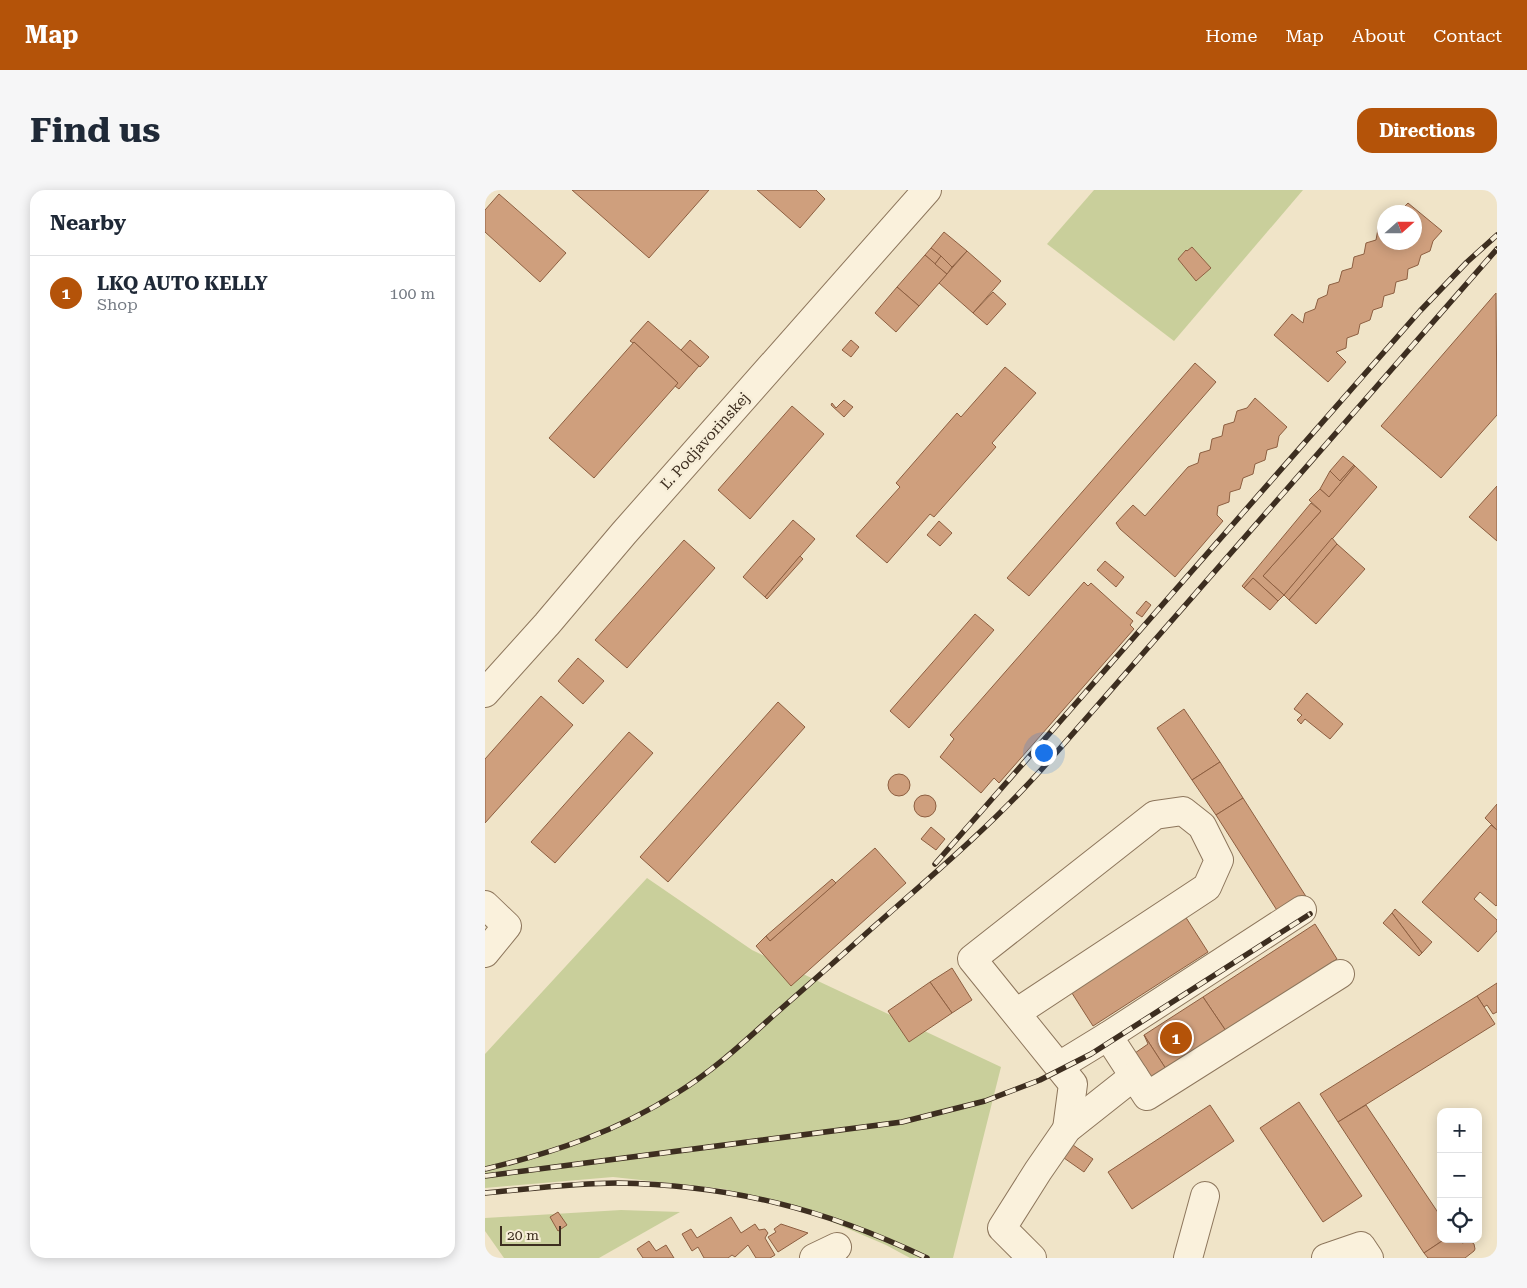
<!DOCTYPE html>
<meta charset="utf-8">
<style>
body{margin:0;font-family:"Roboto Serif",serif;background:#f6f6f7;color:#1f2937}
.controls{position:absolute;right:15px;bottom:15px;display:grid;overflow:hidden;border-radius:10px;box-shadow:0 2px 12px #0003}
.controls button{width:45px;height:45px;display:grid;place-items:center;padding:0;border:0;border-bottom:1px solid #e0e1e3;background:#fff;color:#1f2937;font:25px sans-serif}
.compass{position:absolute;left:892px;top:15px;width:45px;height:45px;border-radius:50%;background:#fff;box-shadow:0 2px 12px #0003;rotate:69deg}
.scale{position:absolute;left:15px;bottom:12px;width:61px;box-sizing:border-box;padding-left:5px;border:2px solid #3d2e20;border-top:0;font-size:14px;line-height:18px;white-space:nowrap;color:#3d2e20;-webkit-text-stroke:4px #f7eed8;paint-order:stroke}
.you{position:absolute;left:558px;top:562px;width:18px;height:18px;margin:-12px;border:4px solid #fff;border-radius:50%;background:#1a73e8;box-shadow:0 0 0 8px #1a73e833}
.badge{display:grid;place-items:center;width:32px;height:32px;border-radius:50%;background:#b45309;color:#fff;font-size:16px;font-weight:700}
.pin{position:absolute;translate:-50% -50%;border:2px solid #fff;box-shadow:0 1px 5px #0006}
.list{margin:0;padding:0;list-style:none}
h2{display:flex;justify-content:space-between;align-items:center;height:65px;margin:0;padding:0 20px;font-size:21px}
h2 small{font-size:16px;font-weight:400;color:#747a83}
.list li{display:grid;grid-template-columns:32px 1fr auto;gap:15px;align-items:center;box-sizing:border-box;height:75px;padding:0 20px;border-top:1px solid #e0e1e3}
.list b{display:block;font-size:19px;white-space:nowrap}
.list p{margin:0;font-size:16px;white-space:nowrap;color:#747a83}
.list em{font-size:16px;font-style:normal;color:#747a83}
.icon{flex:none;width:28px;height:28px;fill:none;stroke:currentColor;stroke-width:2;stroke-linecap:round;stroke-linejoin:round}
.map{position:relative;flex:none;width:1012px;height:1068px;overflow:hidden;border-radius:15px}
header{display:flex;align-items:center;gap:30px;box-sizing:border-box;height:70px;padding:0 25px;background:#b45309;color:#fff}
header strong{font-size:24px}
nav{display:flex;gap:28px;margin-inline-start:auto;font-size:18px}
.intro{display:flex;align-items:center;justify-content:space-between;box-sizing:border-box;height:120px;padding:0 30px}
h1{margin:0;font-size:35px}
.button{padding:12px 22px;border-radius:15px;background:#b45309;color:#fff;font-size:18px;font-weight:700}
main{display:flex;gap:30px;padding:0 30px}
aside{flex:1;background:#fff;border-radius:15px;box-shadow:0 2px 12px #0003}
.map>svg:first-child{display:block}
</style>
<header>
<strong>Map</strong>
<nav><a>Home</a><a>Map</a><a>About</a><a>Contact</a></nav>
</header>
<div class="intro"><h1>Find us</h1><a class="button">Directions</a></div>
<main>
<aside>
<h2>Nearby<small></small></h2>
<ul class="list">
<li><span class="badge">1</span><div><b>LKQ AUTO KELLY</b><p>Shop</p></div><em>100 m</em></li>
</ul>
</aside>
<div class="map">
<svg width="1012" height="1068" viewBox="0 0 1012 1068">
<rect width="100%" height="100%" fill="#f0e4c8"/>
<g fill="#c9cf9b">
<path d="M609,0H818L689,151L562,54Z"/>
<path d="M162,688L267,760L516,877L468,1068H425L401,1055L331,1025L239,999L128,987L0,998V864Z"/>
<path d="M136,1020L195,1022L114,1068H19L0,1041V1028Z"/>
</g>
<g fill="#cf9f7d" stroke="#8d5f41">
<path d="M87,0H224L164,68Z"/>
<path d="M272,0H331L340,9L315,38Z"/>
<path d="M14,4L81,63L55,92L0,42V20Z"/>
<path d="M923,13L957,41L948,51L945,61L936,65L933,75L923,79L922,89L911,92L909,103L899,106L897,117L888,120L885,130L875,134L873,144L862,148L861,158L851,162L861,172L843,192L789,145L807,124L818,133L820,123L830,119L833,109L842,105L844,95L854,92L857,81L867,78L869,67L879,64L881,53L891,50L893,39L899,37V52H929V22H914Z"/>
<path d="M459,42L482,61L467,77L446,58Z"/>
<path d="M707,57L726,78L711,91L693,69L701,60L702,61Z"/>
<path d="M446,58L456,66L450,74L440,65Z"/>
<path d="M482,61L516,91L488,123L454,93Z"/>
<path d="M440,65L462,84L434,116L412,97Z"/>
<path d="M456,66L467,77L462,84L450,74Z"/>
<path d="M412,97L434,116L411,142L390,123Z"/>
<path d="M508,102L521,114L502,135L488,123Z"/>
<path d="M1011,103L1012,225L956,288L896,236Z"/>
<path d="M163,131L214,176L194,199L190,196L193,193L149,152L148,153L145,151Z"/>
<path d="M205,150L224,167L215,177L196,160Z"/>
<path d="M366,150L374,157L366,167L357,160Z"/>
<path d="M149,152L193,193L109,288L64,248Z"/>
<path d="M710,173L731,192L544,406L522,388Z"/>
<path d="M520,177L551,203L507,253L511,257L449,327L445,324L402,373L371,346L415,297L411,293L472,223L476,227Z"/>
<path d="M770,208L802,237L794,246L792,257L782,260L780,270L770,274L768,284L758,288L755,299L745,302L744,312L733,316L732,325L738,331L690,387L635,339L631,333L648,315L660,326L703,277L713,273L715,263L725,260L727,249L737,246L739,235L749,232L752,221L762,218Z"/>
<path d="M359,210L368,217L359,227L346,215L347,213L351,218Z"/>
<path d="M307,216L339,244L265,329L233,300Z"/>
<path d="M858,266L869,275L855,291L845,281Z"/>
<path d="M869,275L870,276L844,307L835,299L845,281L855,291Z"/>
<path d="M870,276L892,297L799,405L778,386L836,321L824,310L835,299L844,307Z"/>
<path d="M1012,296V351L984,327Z"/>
<path d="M826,313L836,321L778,386L799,405L793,411L768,388L759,398L757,396Z"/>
<path d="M308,330L330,349L280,407L258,387Z"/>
<path d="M454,331L467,343L455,356L442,345Z"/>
<path d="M847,348L852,354L804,410L799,405Z"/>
<path d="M199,350L230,378L142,478L110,450Z"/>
<path d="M852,354L880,379L831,434L804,410Z"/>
<path d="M315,366L318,369L282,409L280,407Z"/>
<path d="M620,371L639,387L631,397L612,380Z"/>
<path d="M768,388L793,411L785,420L759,398Z"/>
<path d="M599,392L603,396L606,393L648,431L645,435L649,439L514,593L509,588L496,603L455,567L469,549L465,545Z"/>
<path d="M661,411L666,415L657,427L651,423Z"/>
<path d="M490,424L509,440L424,538L405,521Z"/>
<path d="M93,468L119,491L98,514L73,491Z"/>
<path d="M822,503L858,534L845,549L820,529L816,534L812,530L817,525L809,519Z"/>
<path d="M56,506L88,535L0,633V569Z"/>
<path d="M293,512L320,537L183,692L155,667Z"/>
<path d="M699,519L735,572L707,590L672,538Z"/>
<path d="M144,542L168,563L70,673L46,652Z"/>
<path d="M735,572L758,608L731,625L707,590Z"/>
<circle cx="414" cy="595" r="11"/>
<circle cx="440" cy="616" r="11"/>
<path d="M758,608L822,708L795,725L731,625Z"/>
<path d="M1012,614V640L1000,628Z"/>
<path d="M1006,635L1012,640V715L1011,716L995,702L989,709L1012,730V741L993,762L937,712Z"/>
<path d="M446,637L460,649L451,660L436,649Z"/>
<path d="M390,658L421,693L306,796L271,756L281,746L285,751Z"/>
<path d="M347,689L351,693L285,751L281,746Z"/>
<path d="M910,719L947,752L937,763L907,723Z"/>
<path d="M907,723L937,763L934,766L898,733Z"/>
<path d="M700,726L723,762L608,836L585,800Z"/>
<path d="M830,734L852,769L741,841L718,807Z"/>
<path d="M467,778L487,810L467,823L445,792Z"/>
<path d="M445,792L467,823L424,852L403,821Z"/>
<path d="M1012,793V822L1008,824L1002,815L999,817L992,806Z"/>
<path d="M992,806L1010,834L853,932L835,904Z"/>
<path d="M718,807L741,841L681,879L659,845Z"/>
<path d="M659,845L681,879L667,889L650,863L663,854Z"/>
<path d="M814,912L877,1006L838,1032L775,938Z"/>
<path d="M725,915L749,951L647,1019L623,982Z"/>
<path d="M881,915L956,1027V1049H960L939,1063L853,932Z"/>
<path d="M588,955L608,969L599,982L579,968Z"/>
<path d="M73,1022L82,1035L73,1041L65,1027Z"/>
<path d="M246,1027L256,1043L270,1034L274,1040L280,1039L283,1043L280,1048L290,1065L285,1068H271L263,1055L250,1067L247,1065L243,1068H219L213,1057L207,1061L197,1044L206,1039L212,1048Z"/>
<path d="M296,1034L323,1043L293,1062L283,1047L291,1042L289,1039Z"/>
<path d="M960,1049H974L977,1053L985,1051L989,1054L990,1059L989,1061L980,1068H943L939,1063Z"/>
<path d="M164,1051L171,1061L181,1055L189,1068H158L152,1059Z"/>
</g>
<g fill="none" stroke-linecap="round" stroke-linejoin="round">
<g stroke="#8d765c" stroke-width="30">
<g id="minor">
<path d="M0,503L62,434L139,343L442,0"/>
<path d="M0,715L22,736L0,763"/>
<path d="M531,823L722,697L734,670L717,636L698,621L670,625L487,769L588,894L582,939"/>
<path d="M574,876L623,846"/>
<path d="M649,886L623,846L817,720"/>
<path d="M329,1068L352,1057"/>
<path d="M547,1068L517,1038L553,981L582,939L649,886L662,906L855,784"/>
<path d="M703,1068L720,1006"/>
<path d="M841,1068L876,1056L884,1068"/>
</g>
</g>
<use href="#minor" stroke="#faf1dc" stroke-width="28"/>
<g stroke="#3d2e20" stroke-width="5.5">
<g id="rail">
<path d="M450,674L935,121L982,72L1012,45"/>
<path d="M0,979C68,963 133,941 192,903C228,881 258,853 289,825C321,797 353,769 385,740C444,688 504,638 556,580L1012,59"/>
<path d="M0,986L417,932L500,911L555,890L606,864L825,724"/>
<path d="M0,1003C44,999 88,993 132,993C246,995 340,1019 442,1068"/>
</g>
</g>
<use href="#rail" stroke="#f7eed8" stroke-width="4" stroke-dasharray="11" stroke-linecap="butt"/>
</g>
<g text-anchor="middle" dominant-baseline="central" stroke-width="5" stroke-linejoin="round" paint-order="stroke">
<g font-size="15" fill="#3d2e20" stroke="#f7eed8">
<text transform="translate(220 251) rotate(-48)">Ľ. Podjavorinskej</text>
</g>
</g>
</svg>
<div class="controls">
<button>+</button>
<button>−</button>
<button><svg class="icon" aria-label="locate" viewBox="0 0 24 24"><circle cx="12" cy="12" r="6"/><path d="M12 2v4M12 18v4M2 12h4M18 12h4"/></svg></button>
</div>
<svg class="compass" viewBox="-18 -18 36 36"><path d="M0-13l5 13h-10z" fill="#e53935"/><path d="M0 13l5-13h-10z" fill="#747a83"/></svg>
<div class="scale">20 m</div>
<div class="you"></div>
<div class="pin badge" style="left:691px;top:848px">1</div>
</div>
</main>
